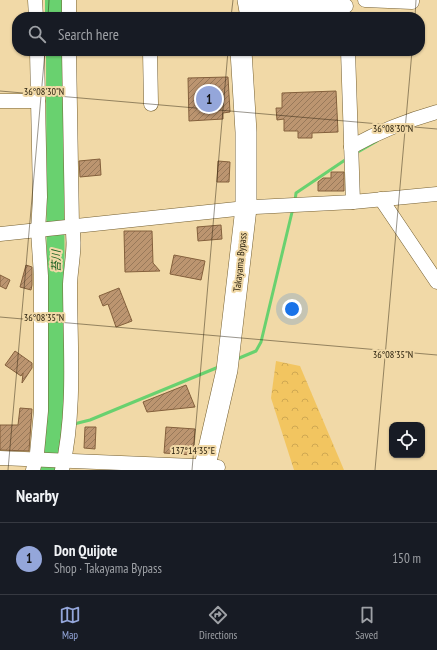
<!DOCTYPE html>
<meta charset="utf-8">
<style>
body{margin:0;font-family:"PT Sans Narrow","Noto Sans JP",sans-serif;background:#20242c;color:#f1f3f6}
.controls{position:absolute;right:12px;bottom:12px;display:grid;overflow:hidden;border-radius:8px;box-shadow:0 1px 3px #0004}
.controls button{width:36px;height:36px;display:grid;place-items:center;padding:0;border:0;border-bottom:1px solid #363941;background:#171b24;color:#f1f3f6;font:20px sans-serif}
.you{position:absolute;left:292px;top:309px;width:14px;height:14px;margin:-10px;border:3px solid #fff;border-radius:50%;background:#1a73e8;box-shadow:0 0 0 6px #1a73e833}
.badge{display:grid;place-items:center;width:26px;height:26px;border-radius:50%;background:#94a6da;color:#111;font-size:13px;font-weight:700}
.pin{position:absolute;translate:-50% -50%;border:2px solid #fff;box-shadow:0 1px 4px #0006}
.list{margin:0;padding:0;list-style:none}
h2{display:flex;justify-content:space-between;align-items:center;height:52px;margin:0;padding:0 16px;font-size:17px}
h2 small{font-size:13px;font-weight:400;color:#9ea1a6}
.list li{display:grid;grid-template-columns:26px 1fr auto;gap:12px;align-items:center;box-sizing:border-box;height:72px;padding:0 16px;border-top:1px solid #363941}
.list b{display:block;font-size:15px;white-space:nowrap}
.list p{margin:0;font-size:13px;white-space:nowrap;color:#9ea1a6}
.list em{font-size:13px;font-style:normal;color:#9ea1a6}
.icon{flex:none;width:22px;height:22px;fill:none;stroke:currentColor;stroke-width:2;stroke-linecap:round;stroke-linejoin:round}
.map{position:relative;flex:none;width:437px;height:470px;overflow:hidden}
.search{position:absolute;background:#171b24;box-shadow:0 1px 3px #0004;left:12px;right:12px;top:12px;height:44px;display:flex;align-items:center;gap:10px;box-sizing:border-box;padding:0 14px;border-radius:16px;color:#9ea1a6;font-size:15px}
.sheet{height:124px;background:#171b24}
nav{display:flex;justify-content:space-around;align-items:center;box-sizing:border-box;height:56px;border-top:1px solid #363941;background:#171b24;font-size:11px;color:#9ea1a6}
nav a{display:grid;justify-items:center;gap:2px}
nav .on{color:#94a6da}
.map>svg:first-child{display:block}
</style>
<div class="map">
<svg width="437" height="470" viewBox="0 0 437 470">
<defs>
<pattern id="forest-crowns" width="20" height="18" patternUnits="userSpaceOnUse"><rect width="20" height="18" fill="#f2c560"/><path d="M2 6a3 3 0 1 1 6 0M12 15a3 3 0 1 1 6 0" fill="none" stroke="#cfa852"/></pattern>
<pattern id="building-hatch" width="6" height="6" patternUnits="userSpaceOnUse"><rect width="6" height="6" fill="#bc9570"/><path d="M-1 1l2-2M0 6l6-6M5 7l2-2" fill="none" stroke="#98795a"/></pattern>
</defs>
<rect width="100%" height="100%" fill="#f1d9a7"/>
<path fill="url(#forest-crowns)" d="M276,361L300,366L344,470H294L271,398Z"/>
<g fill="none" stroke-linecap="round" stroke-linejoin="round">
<g stroke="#69d16f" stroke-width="3">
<path d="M356,153L377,141"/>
<path d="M295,201L296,193L348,158"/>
<path d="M237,359L256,351L261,342L293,208"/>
<path d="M56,422L66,423"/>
<path d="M74,424L90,420L221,366"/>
</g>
<g stroke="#69d16f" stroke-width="18">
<path d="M54,0V17"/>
<path d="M47,470L53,451L56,422L55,51"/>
</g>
</g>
<g fill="url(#building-hatch)" stroke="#84603c">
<path d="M228,77L230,112L223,113V119L189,121L188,78Z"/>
<path d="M336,91L338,132L312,133V138H298V131H284V119L277,120L276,108H282V93Z"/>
<path d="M100,159L101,175L80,177L79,161Z"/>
<path d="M218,161L230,162L229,182H217Z"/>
<path d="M331,172H344V191H318V182L323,178H331Z"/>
<path d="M221,225L222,239L198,241L197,227Z"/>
<path d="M124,231H152L153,263L160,271L125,272Z"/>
<path d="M174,255L205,261L201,280L170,274Z"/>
<path d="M26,265L32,267V285L31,290L20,287Z"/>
<path d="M0,275L10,280L6,289L0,286Z"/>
<path d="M119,288L132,321L116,327L108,304L103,306L99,296Z"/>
<path d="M15,351L32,363V368L22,383L23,373L21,376L5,365Z"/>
<path d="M186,385L195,407L147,412L143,402Z"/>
<path d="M20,408L32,409L29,451L0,450V425H18Z"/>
<path d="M85,427H96L95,449L84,448Z"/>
<path d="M166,427L195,429L193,455L164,453Z"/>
</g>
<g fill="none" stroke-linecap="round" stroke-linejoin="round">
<g stroke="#756032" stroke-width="15">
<g id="minor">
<path d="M35,0L36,17"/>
<path d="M69,0V17"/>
<path d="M365,0L412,2V0"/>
<path d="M256,6H346"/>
<path d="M150,51L151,104"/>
<path d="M348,51L353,202"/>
<path d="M0,101H38"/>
<path d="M351,147C380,131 405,121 437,112"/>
<path d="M381,199L437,282"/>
<path d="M0,234L255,207L353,202L437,194"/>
<path d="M0,458L218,467"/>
<path d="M33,470L37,453L41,411V276L38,231L40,197L37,51"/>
<path d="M62,470C76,410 70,345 70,284C71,264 76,246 72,226L69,51"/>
</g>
</g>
<g stroke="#756032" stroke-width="22">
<g id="highway">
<path d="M248,0L251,17"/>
<path d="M204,470L227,370L246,208V132L241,51"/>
</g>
</g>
<use href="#minor" stroke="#fff" stroke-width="14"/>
<use href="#highway" stroke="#fff" stroke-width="21"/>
</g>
<path fill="none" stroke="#211806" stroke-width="1" stroke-opacity="0.45" d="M48,17L49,0M231,17L233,0M415,17L416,0M0,91L437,129M0,317L437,355M8,470L45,51M192,470L228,51M375,470L412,51"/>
<g text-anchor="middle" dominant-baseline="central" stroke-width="4" stroke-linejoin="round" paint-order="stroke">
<g font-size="10" fill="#211806" stroke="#f1d9a7">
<text transform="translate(240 262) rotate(-84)">Takayama Bypass</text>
</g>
<g font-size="11" font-style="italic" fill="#125b1c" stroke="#f1d9a7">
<text transform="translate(56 261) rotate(-90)">苔川</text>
</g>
</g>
<g font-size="10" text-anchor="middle" fill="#211806" stroke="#f1d9a7" stroke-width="4" stroke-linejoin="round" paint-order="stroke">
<text x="44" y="95">36°08'30"N</text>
<text x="393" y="132">36°08'30"N</text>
<text x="44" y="321">36°08'35"N</text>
<text x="393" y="358">36°08'35"N</text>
<text x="193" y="454">137°14'35"E</text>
</g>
</svg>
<div class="controls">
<button><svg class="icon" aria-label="locate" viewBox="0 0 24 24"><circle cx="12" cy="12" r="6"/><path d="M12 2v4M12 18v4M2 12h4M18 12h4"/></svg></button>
</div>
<div class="you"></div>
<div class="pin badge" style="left:209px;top:99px">1</div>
<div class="search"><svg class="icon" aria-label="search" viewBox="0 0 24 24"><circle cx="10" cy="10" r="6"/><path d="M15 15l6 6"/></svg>Search here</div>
</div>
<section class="sheet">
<h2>Nearby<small></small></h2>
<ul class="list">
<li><span class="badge">1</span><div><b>Don Quijote</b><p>Shop · Takayama Bypass</p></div><em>150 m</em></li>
</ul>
</section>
<nav>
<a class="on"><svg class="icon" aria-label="map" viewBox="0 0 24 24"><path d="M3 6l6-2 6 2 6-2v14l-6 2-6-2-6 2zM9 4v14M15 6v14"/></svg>Map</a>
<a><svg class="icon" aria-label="directions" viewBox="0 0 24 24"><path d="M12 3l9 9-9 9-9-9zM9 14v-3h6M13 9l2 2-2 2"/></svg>Directions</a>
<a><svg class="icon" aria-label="saved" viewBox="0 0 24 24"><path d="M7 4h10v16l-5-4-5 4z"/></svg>Saved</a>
</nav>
